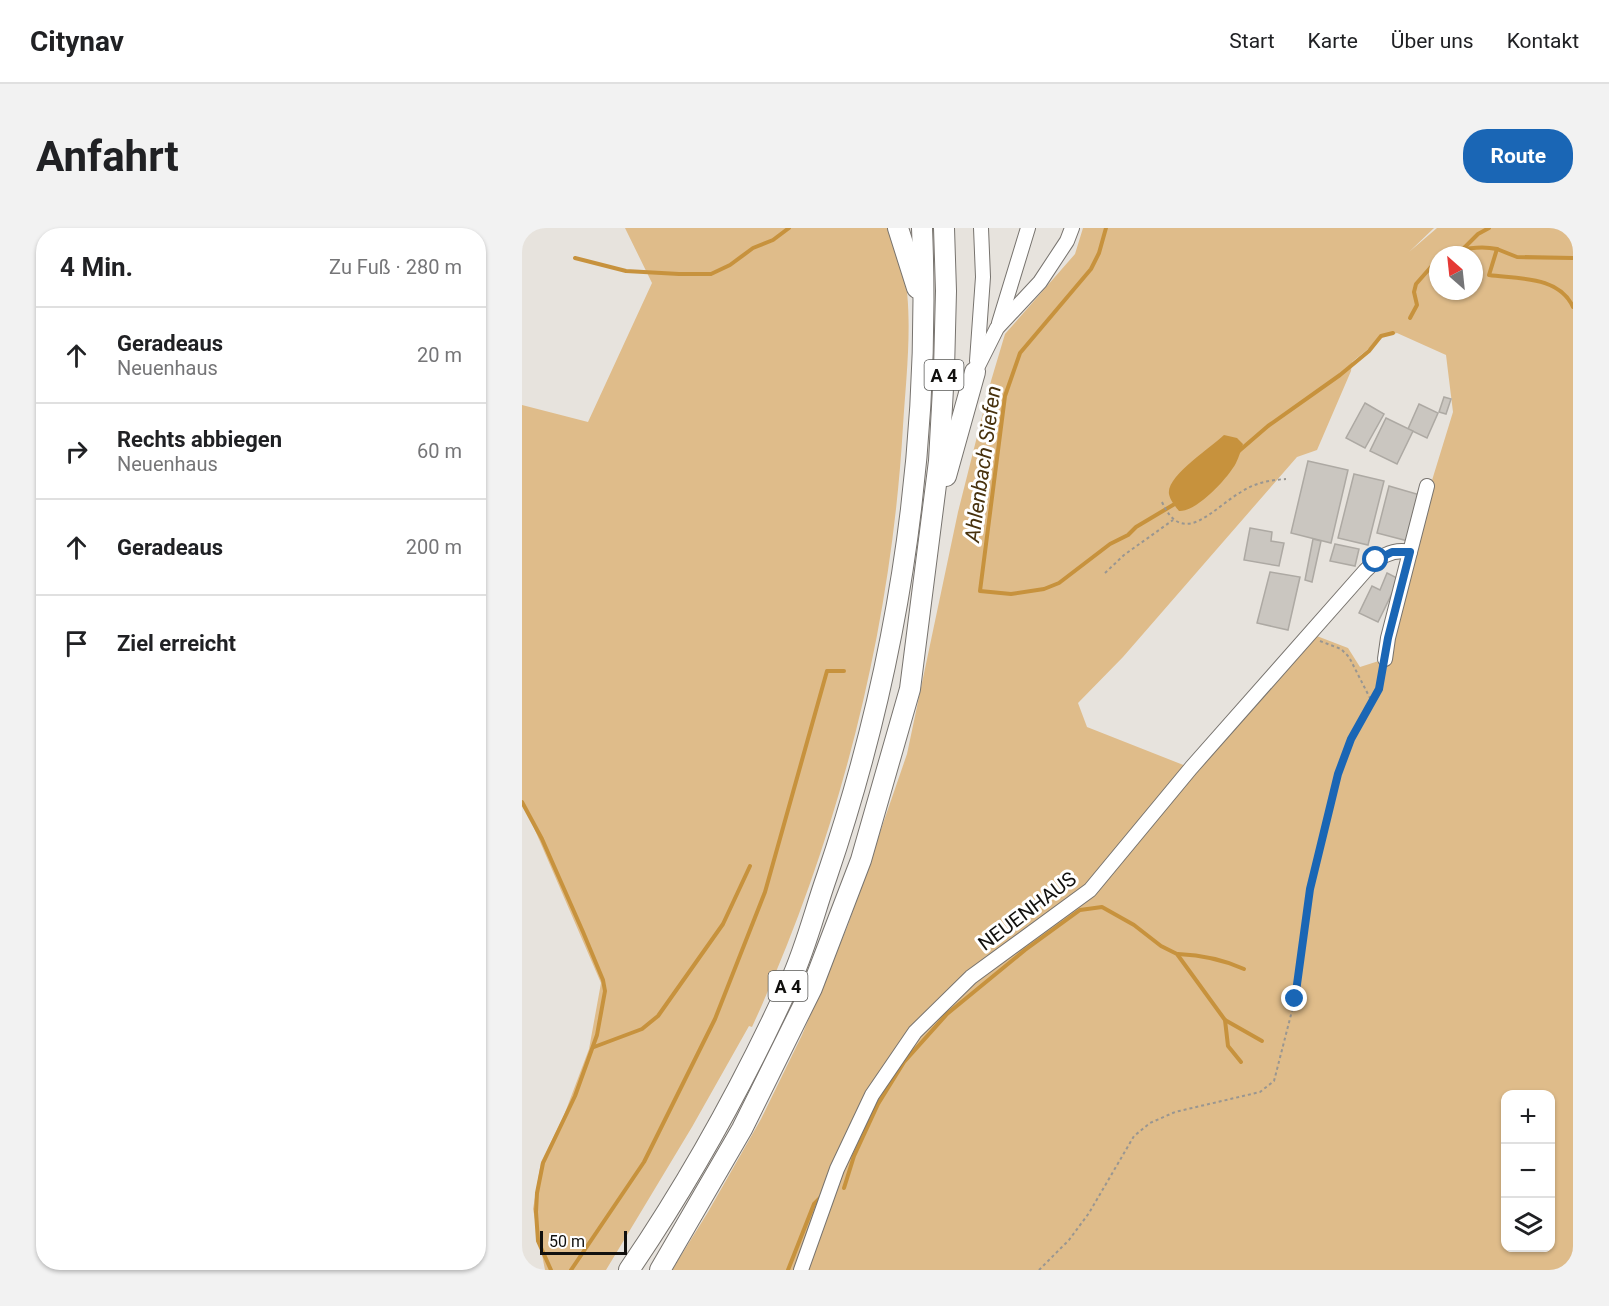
<!DOCTYPE html>
<html lang="de">
<meta charset="utf-8">
<style>
body{margin:0;font-family:Roboto,sans-serif;background:#f2f2f2;color:#202124}
.controls{position:absolute;right:18px;bottom:18px;display:grid;overflow:hidden;border-radius:12px;box-shadow:0 2px 4px #0004}
.controls button{width:54px;height:54px;display:grid;place-items:center;padding:0;border:0;border-bottom:2px solid #e0e0e0;background:#fff;color:#202124;font:30px sans-serif}
.compass{position:absolute;left:907px;top:18px;width:54px;height:54px;border-radius:50%;background:#fff;box-shadow:0 2px 4px #0004;rotate:333deg}
.scale{position:absolute;left:18px;bottom:15px;width:87px;box-sizing:border-box;padding-left:6px;border:3px solid #11100e;border-top:0;font-size:16px;line-height:21px;white-space:nowrap;color:#11100e;-webkit-text-stroke:4px #fff;paint-order:stroke}
.stop{position:absolute;width:18px;height:18px;margin:-14px;border:4px solid #1a66b5;border-radius:50%;background:#fff}
.stop.end{background:#1a66b5;border-color:#fff;box-shadow:0 2px 6px #0008}
.list{margin:0;padding:0;list-style:none}
h2{display:flex;justify-content:space-between;align-items:center;height:78px;margin:0;padding:0 24px;font-size:26px}
h2 small{font-size:20px;font-weight:400;color:#757577}
.list li{display:grid;grid-template-columns:39px 1fr auto;gap:18px;align-items:center;box-sizing:border-box;height:96px;padding:0 24px;border-top:2px solid #e0e0e0}
.list b{display:block;font-size:22px;white-space:nowrap}
.list p{margin:0;font-size:20px;white-space:nowrap;color:#757577}
.list em{font-size:20px;font-style:normal;color:#757577}
.icon{flex:none;width:33px;height:33px;fill:none;stroke:currentColor;stroke-width:2;stroke-linecap:round;stroke-linejoin:round}
.map{position:relative;flex:none;width:1051px;height:1042px;overflow:hidden;border-radius:24px}
header{display:flex;align-items:center;gap:36px;box-sizing:border-box;height:84px;padding:0 30px;background:#fff;border-bottom:2px solid #e0e0e0}
header strong{font-size:28px}
nav{display:flex;gap:33px;margin-inline-start:auto;font-size:21px}
.intro{display:flex;align-items:center;justify-content:space-between;box-sizing:border-box;height:144px;padding:0 36px}
h1{margin:0;font-size:42px}
.button{padding:15px 27px;border-radius:24px;background:#1a66b5;color:#fff;font-size:21px;font-weight:700}
main{display:flex;gap:36px;padding:0 36px}
aside{flex:1;background:#fff;border-radius:24px;box-shadow:0 2px 4px #0004}
.map>svg:first-child{display:block}
</style>
<header>
<strong>Citynav</strong>
<nav><a>Start</a><a>Karte</a><a>Über uns</a><a>Kontakt</a></nav>
</header>
<div class="intro"><h1>Anfahrt</h1><a class="button">Route</a></div>
<main>
<aside>
<h2>4 Min.<small>Zu Fuß · 280 m</small></h2>
<ul class="list">
<li><svg class="icon" aria-label="ahead" viewBox="0 0 24 24"><path d="M12 20V5M6 11l6-6 6 6"/></svg><div><b>Geradeaus</b><p>Neuenhaus</p></div><em>20 m</em></li>
<li><svg class="icon" aria-label="right" viewBox="0 0 24 24"><path d="M7 20v-9h11M14 6l5 5-5 5"/></svg><div><b>Rechts abbiegen</b><p>Neuenhaus</p></div><em>60 m</em></li>
<li><svg class="icon" aria-label="ahead" viewBox="0 0 24 24"><path d="M12 20V5M6 11l6-6 6 6"/></svg><div><b>Geradeaus</b></div><em>200 m</em></li>
<li><svg class="icon" aria-label="arrive" viewBox="0 0 24 24"><path d="M6 21V4h12l-3 4 3 4H6"/></svg><div><b>Ziel erreicht</b></div></li>
</ul>
</aside>
<div class="map">
<svg width="1051" height="1042" viewBox="0 0 1051 1042">
<rect width="100%" height="100%" fill="#e7e3dd"/>
<g fill="#dfbc8a" fill-rule="evenodd">
<path d="M103,0H369C373,13 378,26 381,39C392,86 384,150 381,198C369,405 316,611 230,799L227,798L170,899L84,1042H23L11,981L19,934L41,890L67,821L79,755L0,572V177L66,194L130,55Z"/>
<path d="M561,0H912L887,24L915,0H1051V1042H150L186,984L239,891L280,807L326,697L385,526L436,284L469,153L483,106L553,26ZM916,27H952V63H916ZM875,105L924,127L931,184L888,324L863,431L838,439L826,420L787,405L669,540L565,499L556,475L601,429L775,229L795,222L829,143L830,134L861,109ZM984,866H1028V1020H984Z"/>
</g>
<path fill="#c7923d" d="M702,207L715,210L721,216C719,222 717,229 714,235C706,250 675,284 657,283C653,278 648,272 647,266C644,248 690,219 702,207Z"/>
<g fill="none" stroke-linecap="round" stroke-linejoin="round">
<g stroke="#c7923d" stroke-width="4">
<path d="M584,0L577,25L569,41L498,125L483,168L458,363L489,366L522,361L537,355L588,316L606,307L614,299L656,274"/>
<path d="M942,20L956,6L967,0"/>
<path d="M975,21L995,29L1051,30"/>
<path d="M922,27C940,21 957,17 975,21L967,47C996,51 1037,48 1051,79"/>
<path d="M53,30L104,43L157,46H189L208,37L231,20L251,12L267,0"/>
<path d="M888,90L895,77L892,64L894,56L916,31"/>
<path d="M717,223L746,198L818,147L847,123L859,108L871,105"/>
<path d="M0,574L20,611L61,704L81,752L83,763L75,807L53,868L21,935L15,965L14,984L16,1013L29,1042"/>
<path d="M656,726C679,727 700,731 722,741"/>
<path d="M703,792L740,813"/>
<path d="M72,819L120,801L136,788L201,696L228,638"/>
<path d="M322,960L332,928L356,876L382,834L425,786L503,722L558,682L580,679L612,697L639,718L655,726L703,792L706,818L719,834"/>
<path d="M49,1042L122,934L193,791L243,664L305,443H322"/>
<path d="M266,1042L292,976L299,969"/>
</g>
</g>
<g fill="#cac6c0" stroke="#ada9a3" stroke-width="1.5">
<path d="M922,169L929,171L924,186L917,184Z"/>
<path d="M843,175L862,186L843,220L824,210Z"/>
<path d="M897,176L916,185L905,210L886,201Z"/>
<path d="M864,190L891,203L875,236L848,223Z"/>
<path d="M786,233L826,242L809,315L769,305Z"/>
<path d="M832,246L862,253L846,317L816,310Z"/>
<path d="M867,258L898,267L886,313L855,305Z"/>
<path d="M728,300L750,304L749,313L762,315L757,338L722,332Z"/>
<path d="M791,311L799,313L790,354L783,352Z"/>
<path d="M813,316L837,321L833,338L808,333Z"/>
<path d="M748,344L778,349L766,402L735,395Z"/>
<path d="M865,345L877,351L856,394L837,385L850,358L858,362Z"/>
</g>
<g fill="none" stroke-linecap="round" stroke-linejoin="round">
<g stroke="#77736e" stroke-width="16">
<g id="minor">
<path d="M477,95L506,0"/>
<path d="M455,133L461,49L459,0"/>
<path d="M453,144L475,100L518,54L545,13L550,0"/>
<path d="M863,431L866,410L888,324"/>
<path d="M279,1042L315,941L350,867L393,804L449,749L568,662L669,540L843,343C856,330 869,320 888,324L905,258"/>
</g>
</g>
<g stroke="#77736e" stroke-width="22">
<g id="highway">
<path d="M376,0L395,60"/>
<path d="M424,248L453,144"/>
<path d="M107,1042C169,951 223,853 269,752C284,719 293,682 305,648C376,439 409,220 400,0"/>
<path d="M138,1042L220,901L290,760L339,632L388,461L417,233L422,142L424,63L422,0"/>
</g>
</g>
<g stroke="#999691" stroke-width="2" stroke-dasharray="3 3" stroke-linecap="butt">
<path d="M640,274C661,321 691,280 719,264C733,255 747,252 764,251"/>
<path d="M583,345L602,327L651,292"/>
<path d="M798,413L819,421L827,429L850,474"/>
<path d="M517,1042L547,1012L567,985L612,908L628,895L653,884L738,864L752,853L773,771L788,661L816,546L829,511L857,461L861,442"/>
</g>
<use href="#minor" stroke="#fff" stroke-width="14"/>
<use href="#highway" stroke="#fff" stroke-width="20"/>
</g>
<g fill="none" stroke-linecap="round" stroke-linejoin="round">
<path stroke="#1a66b5" stroke-width="8" d="M773,771L788,661L816,546L829,511L857,461L866,410L888,324H870L854,332"/>
</g>
<g text-anchor="middle" dominant-baseline="central" stroke-width="6" stroke-linejoin="round" paint-order="stroke">
<g fill="#fff" stroke="#585856" stroke-width="1.5">
<rect x="402.5" y="132" width="39" height="30" rx="4.5"/>
<rect x="246.5" y="743" width="39" height="30" rx="4.5"/>
</g>
<g font-size="18" font-weight="bold" fill="#11100e">
<text x="422" y="147">A 4</text>
<text x="266" y="758">A 4</text>
</g>
<g font-size="20" fill="#11100e" stroke="#fff">
<text transform="translate(505 683) rotate(-37)">NEUENHAUS</text>
</g>
<g font-size="21" font-style="italic" fill="#47310d" stroke="#fff">
<text transform="translate(461 236) rotate(-82)">Ahlenbach Siefen</text>
</g>
</g>
</svg>
<div class="controls">
<button>+</button>
<button>−</button>
<button><svg class="icon" aria-label="layers" viewBox="0 0 24 24"><path d="M12 4l9 5-9 5-9-5zM3 14l9 5 9-5"/></svg></button>
</div>
<svg class="compass" viewBox="-18 -18 36 36"><path d="M0-13l5 13h-10z" fill="#e53935"/><path d="M0 13l5-13h-10z" fill="#757577"/></svg>
<div class="scale">50 m</div>
<div class="stop" style="left:854px;top:332px"></div>
<div class="stop end" style="left:773px;top:771px"></div>
</div>
</main>
